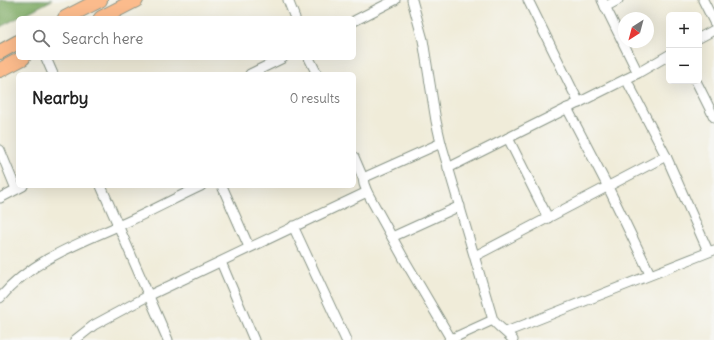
<!DOCTYPE html>
<meta charset="utf-8">
<style>
body{margin:0;font-family:Delius,sans-serif;background:#f2f2f2;color:#222}
.controls{position:absolute;right:12px;top:12px;display:grid;overflow:hidden;border-radius:6px;box-shadow:0 4px 16px #0002}
.controls button{width:36px;height:36px;display:grid;place-items:center;padding:0;border:0;border-bottom:1px solid #e0e0e0;background:#fff;color:#222;font:20px sans-serif}
.compass{position:absolute;left:618px;top:12px;width:36px;height:36px;border-radius:50%;background:#fff;box-shadow:0 4px 16px #0002;rotate:216deg}
.list{margin:0;padding:0;list-style:none}
h2{display:flex;justify-content:space-between;align-items:center;height:52px;margin:0;padding:0 16px;font-size:17px}
h2 small{font-size:13px;font-weight:400;color:#767676}
.icon{flex:none;width:22px;height:22px;fill:none;stroke:currentColor;stroke-width:2;stroke-linecap:round;stroke-linejoin:round}
.map{position:relative;flex:none;width:714px;height:340px;overflow:hidden}
.search{position:absolute;background:#fff;box-shadow:0 4px 16px #0002;left:16px;top:16px;width:340px;height:44px;display:flex;align-items:center;gap:10px;box-sizing:border-box;padding:0 14px;border-radius:6px;color:#767676;font-size:15px}
.panel{position:absolute;background:#fff;box-shadow:0 4px 16px #0002;left:16px;top:72px;width:340px;height:116px;border-radius:6px}
.map>svg:first-child{display:block}
</style>
<div class="map">
<svg width="714" height="340" viewBox="0 0 714 340">
<rect width="100%" height="100%" fill="#f6f6f2"/>
<filter id="ink" filterUnits="userSpaceOnUse"><feTurbulence type="fractalNoise" baseFrequency=".025" numOctaves="2"/><feDisplacementMap in="SourceGraphic" scale="8" xChannelSelector="R" yChannelSelector="G"/><feConvolveMatrix kernelMatrix="1 2 1 2 8 2 1 2 1" color-interpolation-filters="sRGB"/></filter>
<filter id="wash" filterUnits="userSpaceOnUse"><feTurbulence type="fractalNoise" baseFrequency=".012" numOctaves="4" result="noise"/><feDisplacementMap in="SourceGraphic" scale="16" xChannelSelector="R" yChannelSelector="G"/><feGaussianBlur stdDeviation="0.9" result="paint"/><feColorMatrix in="noise" values="0 0 0 0 0 0 0 0 0 0 0 0 0 0 0 0 0 1.4 0 .05"/><feComposite in="paint" operator="in"/></filter>
<g filter="url(#wash)">
<rect width="100%" height="100%" fill="#f0ecd9"/>
<path fill="#7eab63" stroke="#4e744c" d="M0,0H52L0,27Z"/>
</g>
<g filter="url(#ink)">
<g fill="none" stroke-linecap="round" stroke-linejoin="round">
<g stroke="#889486" stroke-width="11">
<g id="minor">
<path d="M288,0L295,18"/>
<path d="M412,0L423,40L436,121L441,143L493,320C499,328 507,332 513,340"/>
<path d="M528,0L579,103"/>
<path d="M602,0L638,73"/>
<path d="M703,0L714,22"/>
<path d="M605,7L618,0"/>
<path d="M354,21L395,0"/>
<path d="M699,38L714,30"/>
<path d="M46,58L53,74"/>
<path d="M309,58L317,74"/>
<path d="M250,74L283,58"/>
<path d="M626,79L666,156L708,251"/>
<path d="M696,81L714,117"/>
<path d="M567,108L608,187L650,274"/>
<path d="M508,138L548,218"/>
<path d="M0,150L16,189"/>
<path d="M354,157L363,178L364,184L367,192L404,259L451,339"/>
<path d="M448,168L638,73L669,55"/>
<path d="M363,178L441,143"/>
<path d="M101,186L168,340"/>
<path d="M222,186L249,247"/>
<path d="M0,198L23,186"/>
<path d="M293,226L346,340"/>
<path d="M392,237L460,206"/>
<path d="M475,256L666,156"/>
<path d="M221,262L254,340"/>
<path d="M0,298C31,261 75,245 118,226C146,214 173,199 201,186"/>
<path d="M506,332L714,250"/>
<path d="M75,340L94,325L148,296L367,192"/>
<path d="M449,340L493,320"/>
</g>
</g>
<g stroke="#889486" stroke-width="16">
<g id="primary">
<path d="M65,18L100,0"/>
<path d="M101,18L136,0"/>
<path d="M0,52L18,42"/>
<path d="M0,70L23,58"/>
</g>
</g>
<use href="#minor" stroke="#fff" stroke-width="9"/>
<use href="#primary" stroke="#fbbb8c" stroke-width="14"/>
</g>
</g>
</svg>
<div class="controls">
<button>+</button>
<button>−</button>
</div>
<svg class="compass" viewBox="-18 -18 36 36"><path d="M0-13l5 13h-10z" fill="#e53935"/><path d="M0 13l5-13h-10z" fill="#767676"/></svg>
<div class="search"><svg class="icon" aria-label="search" viewBox="0 0 24 24"><circle cx="10" cy="10" r="6"/><path d="M15 15l6 6"/></svg>Search here</div>
<section class="panel">
<h2>Nearby<small>0 results</small></h2>
<ul class="list">
</ul>
</section>
</div>
